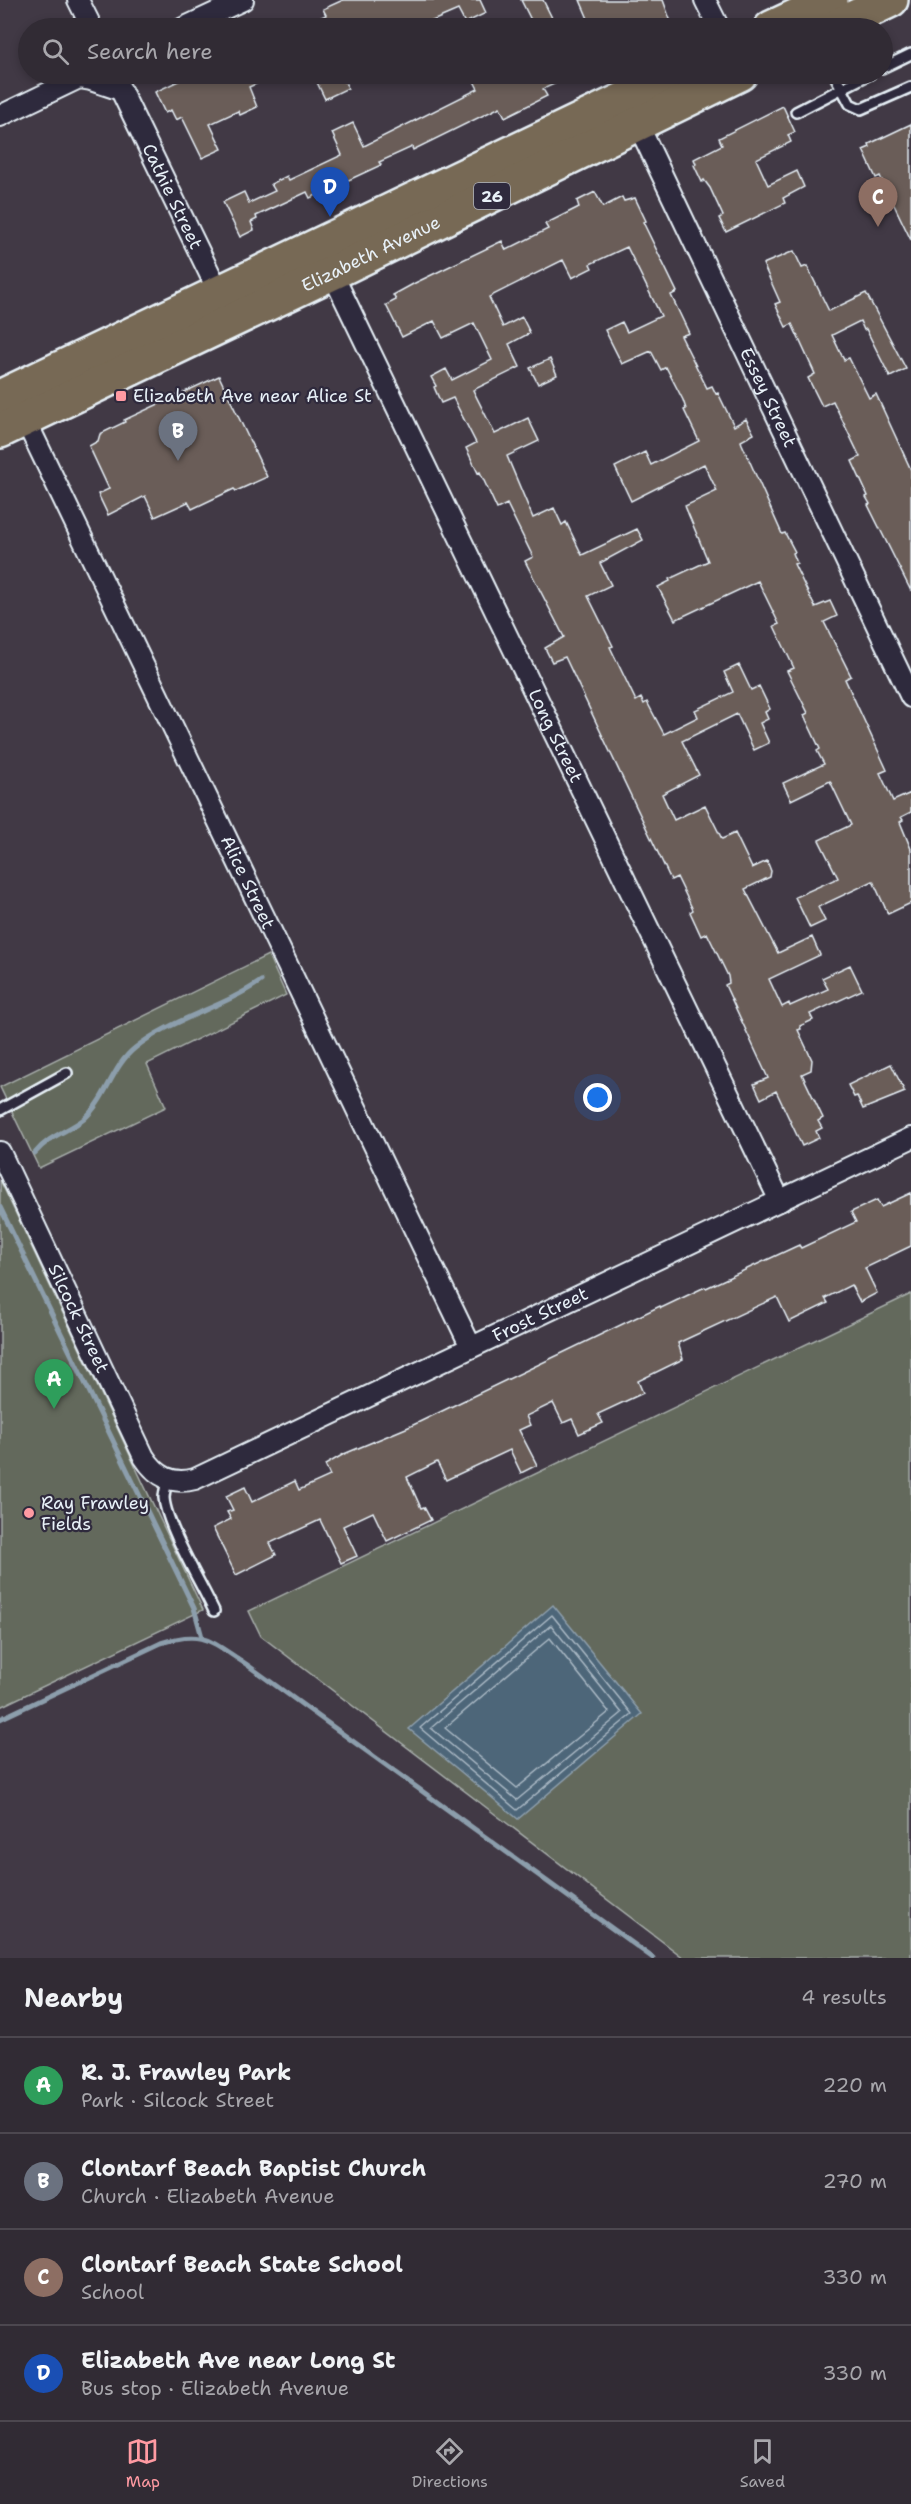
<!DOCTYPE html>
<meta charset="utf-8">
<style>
body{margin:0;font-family:"Shantell Sans",sans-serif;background:#3d3740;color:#f1f3f6}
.you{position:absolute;left:598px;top:1098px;width:21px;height:21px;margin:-15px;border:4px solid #fff;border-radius:50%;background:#1a73e8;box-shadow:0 0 0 9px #1a73e833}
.badge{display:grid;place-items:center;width:39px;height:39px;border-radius:50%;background:#ff9aa2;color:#fff;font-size:20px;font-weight:700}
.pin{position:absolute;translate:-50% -50px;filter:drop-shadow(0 2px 3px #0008)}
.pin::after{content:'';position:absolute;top:32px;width:21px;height:18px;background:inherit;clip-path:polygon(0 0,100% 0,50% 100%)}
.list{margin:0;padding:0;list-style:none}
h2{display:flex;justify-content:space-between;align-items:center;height:78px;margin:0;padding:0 24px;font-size:26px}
h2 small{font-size:20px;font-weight:400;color:#a8a7ac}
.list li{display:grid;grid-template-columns:39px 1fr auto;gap:18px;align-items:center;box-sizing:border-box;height:96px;padding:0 24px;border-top:2px solid #4c474f}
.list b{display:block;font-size:22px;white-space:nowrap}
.list p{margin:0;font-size:20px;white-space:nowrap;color:#a8a7ac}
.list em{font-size:20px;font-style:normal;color:#a8a7ac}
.icon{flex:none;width:33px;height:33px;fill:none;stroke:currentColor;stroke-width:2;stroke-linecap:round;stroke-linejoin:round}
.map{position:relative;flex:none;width:911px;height:1958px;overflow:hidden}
.search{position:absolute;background:#312b34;box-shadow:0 3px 9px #0003;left:18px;right:18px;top:18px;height:66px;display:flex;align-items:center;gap:15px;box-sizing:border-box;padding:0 21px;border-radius:33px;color:#a8a7ac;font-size:22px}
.sheet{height:462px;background:#312b34}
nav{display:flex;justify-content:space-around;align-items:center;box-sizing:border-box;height:84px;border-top:2px solid #4c474f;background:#312b34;font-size:16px;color:#a8a7ac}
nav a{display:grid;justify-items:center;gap:3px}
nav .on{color:#ff9aa2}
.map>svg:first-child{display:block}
</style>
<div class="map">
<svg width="911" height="1958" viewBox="0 0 911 1958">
<rect width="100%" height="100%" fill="#413945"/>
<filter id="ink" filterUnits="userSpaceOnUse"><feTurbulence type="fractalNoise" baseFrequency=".0167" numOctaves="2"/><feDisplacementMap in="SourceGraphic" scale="12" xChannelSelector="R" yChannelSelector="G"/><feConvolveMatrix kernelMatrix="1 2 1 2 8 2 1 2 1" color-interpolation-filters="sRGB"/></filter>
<g filter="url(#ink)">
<g fill="#64695c" stroke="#a6adaa" stroke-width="1.5">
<path d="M268,955L286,995L147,1064L166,1107L39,1168L0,1087Z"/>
<path d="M0,1180L203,1610L0,1707Z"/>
<path d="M911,1294V1958H684L261,1636L249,1611Z"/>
</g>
<path fill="#4e6679" stroke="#8c9eac" stroke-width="1.5" d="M553,1605L642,1714L518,1819L409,1729Z"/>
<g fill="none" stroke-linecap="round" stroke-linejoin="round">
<g stroke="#aab9c5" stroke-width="1.5">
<path d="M552,1615L632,1714L517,1810L420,1728Z"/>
<path d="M551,1625L622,1713L517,1800L431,1728Z"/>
<path d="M550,1638L609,1712L517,1788L445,1728Z"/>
</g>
<g stroke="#8c9eac" stroke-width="5">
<path d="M35,1153C50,1135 67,1132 84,1119C106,1100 112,1066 135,1048C171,1019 222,1008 261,981"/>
<path d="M0,1207L194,1608L202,1637"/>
<path d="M0,1719L161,1643C204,1629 211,1642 246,1664L653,1958"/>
</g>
</g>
<g fill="#6a5d59" stroke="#e8f1f8" stroke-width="1.5">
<path d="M343,0H480L486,13L465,23L458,10L416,28H298L326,15L323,9Z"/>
<path d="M521,0H543L557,28H535Z"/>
<path d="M580,0H663L671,22L657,28H592Z"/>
<path d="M193,74H279L249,87L257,107L240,115L238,111L210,124L222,149L202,158L182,117L176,120L171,110L165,113L155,92Z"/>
<path d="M313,74H341L348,88L325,99Z"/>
<path d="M489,74H576L543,89L547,96L505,117L500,107L413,150L412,147L379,162L381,165L310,198L307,192L256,216L257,219L251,222L254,230L240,237L223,202L244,192L249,203L275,191L271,184L287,176L289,180L342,155L332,133L353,123L364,146L478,89L474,81Z"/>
<path d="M783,106L795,132L788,135L791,142L756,159L768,185L797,171L804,187L783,198L785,203L726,232L719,218L723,216L710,188L704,180L702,182L694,165L696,164L694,159L722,145L719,138Z"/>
<path d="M911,124V240L880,176L876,178L863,150L870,147L869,144Z"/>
<path d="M595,192L603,207L622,197L624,201L635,198L646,221L643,222L677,292L671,295L689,333L681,336L707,388L712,386L716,394L718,393L734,426L746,419L754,434L741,441L742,444L782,534L785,533L795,552L793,553L797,563L794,564L815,607L830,601L837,616L824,622L851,676L845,679L887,770L880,773L893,801L911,793V812L901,817L903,820L900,822L911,849V903L888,914L873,881L818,907L825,921L810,928L795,897L838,878L819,840L851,825L830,781L791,800L783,783L824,764L817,751L820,749L804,715L808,713L787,671L794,668L774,626L779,624L758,581L675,620L658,587L670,581L669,579L708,561L685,506L717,491L704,464L631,501L615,467L645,452L651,465L699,441L684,410L686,409L683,400L666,367L661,370L651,351L622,364L605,330L622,322L627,332L661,316L627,247L590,264L592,268L572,278L563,260L489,297L503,327L522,317L530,333L509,344L520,367L473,390L495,434L528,418L539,441L507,456L533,518L554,508L562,525L566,522L582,555L637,529L643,540L600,563L611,585L588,596L613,646L610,647L636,701L641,698L644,704L647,702L664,734L698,717L695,710L733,692L724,672L739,665L751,690L759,686L770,709L765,712L768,719L760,723L769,743L754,750L737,714L682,741L699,775L662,794L674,820L705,805L722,839L735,833L752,868L767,861L771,871L770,877L745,889L778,953L812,937L820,955L769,979L782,1007L789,1003L790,1006L828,989L822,978L850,965L862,990L810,1014L813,1020L800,1026L801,1029L798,1030L812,1060L811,1070L802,1074L823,1118L818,1121L822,1128L816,1131L819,1138L802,1146L776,1091L761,1099L754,1084L768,1078L725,985L729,983L728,976L707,933L701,936L690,912L693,910L677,877L671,880L565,657L552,662L545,648L564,637L525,561L533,557L507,504L497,509L480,472L478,473L466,448L476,443L453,398L441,403L434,387L436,386L431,377L446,369L452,380L492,360L474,323L443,338L434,321L402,337L386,305L396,300L393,295L415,283L502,241L506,250L548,229L545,224L579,207L577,201Z"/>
<path d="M794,251L802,268L807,266L829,311L866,293L906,369L890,377L866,329L864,330L860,321L832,335L844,360L849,358L869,398L876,394L911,470V591L868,505L870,504L866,497L868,496L852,461L860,457L833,401L822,406L808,378L815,374L792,324L786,327L775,304L780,302L763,264Z"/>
<path d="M550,359L557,375L538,384L530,368Z"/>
<path d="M219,376L267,477L236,491L234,489L192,509L188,502L155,517L145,496L108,515L98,494L109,489L89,446L98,441L100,434L125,422L124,420Z"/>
<path d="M891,1064L905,1092L863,1109L857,1096L854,1097L848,1085Z"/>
<path d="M911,1193V1246L865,1268L877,1293L860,1302L851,1285L825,1298L828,1303L789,1322L777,1297L678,1343L683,1359L638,1381L643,1393L598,1414L603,1423L579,1434L572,1419L563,1423L553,1403L526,1416L530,1425L519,1430L537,1465L521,1473L510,1450L446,1480L437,1462L407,1477L421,1508L424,1507L431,1520L387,1541L373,1512L343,1526L357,1556L341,1563L320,1520L270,1543L276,1555L236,1575L213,1528L231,1519L227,1512L233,1510L226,1496L245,1487L252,1502L295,1481L299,1490L330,1476L325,1465L344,1454L411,1426L660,1306L661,1308L705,1287L706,1288L799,1245L801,1248L856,1222L851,1212L877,1200L881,1207Z"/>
</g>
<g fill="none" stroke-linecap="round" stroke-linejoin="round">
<g stroke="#e8f1f8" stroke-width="14">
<g id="lane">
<path d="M882,68L911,54"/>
<path d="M834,74L850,104L861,109L911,87"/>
<path d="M796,112L870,74"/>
<path d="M0,1110L67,1073"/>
<path d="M167,1480C166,1486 164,1493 164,1498C166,1525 202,1585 214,1611"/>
</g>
</g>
<g stroke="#e8f1f8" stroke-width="24">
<g id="street">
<path d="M78,0L92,28"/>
<path d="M705,0L719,28"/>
<path d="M183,28L243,0"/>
<path id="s1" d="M113,74L223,301"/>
<path id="s2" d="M633,114L911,697"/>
<path d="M0,116L79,78L91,80L121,90"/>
<path id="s3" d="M332,273L780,1201"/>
<path id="s4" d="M25,419L471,1347"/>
<path id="s5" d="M0,1152L144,1457C157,1477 172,1485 195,1479L911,1138"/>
</g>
</g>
<g stroke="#e8f1f8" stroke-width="38">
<g id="highway">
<path d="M771,28L831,0"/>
<path d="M832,28L891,0"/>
<path d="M0,397L677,74"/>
<path id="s6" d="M0,431L332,273L740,74"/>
</g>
</g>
<use href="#lane" stroke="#2f2a3d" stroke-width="9"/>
<use href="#street" stroke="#2f2a3d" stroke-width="20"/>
<use href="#highway" stroke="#776954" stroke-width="33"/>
</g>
</g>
<g fill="#ff9aa2" stroke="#2f2a3d" stroke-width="2">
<rect x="115" y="390" width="12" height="12" rx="3"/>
<circle cx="29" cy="1513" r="6"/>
</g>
<g text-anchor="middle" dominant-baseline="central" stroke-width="4.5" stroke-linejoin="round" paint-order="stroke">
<rect fill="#2f2a3d" stroke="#b0b5c0" stroke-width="1.5" x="474" y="183" width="36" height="26" rx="4.5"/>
<g font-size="16" font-weight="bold" fill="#e8f1f8">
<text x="492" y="196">26</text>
</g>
<g font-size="18" fill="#e8f1f8" stroke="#2f2a3d">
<text stroke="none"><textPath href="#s1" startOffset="136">Cathie Street</textPath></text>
<text stroke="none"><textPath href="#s6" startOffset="411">Elizabeth Avenue</textPath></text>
<text stroke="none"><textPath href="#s2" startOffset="314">Essey Street</textPath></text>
<text stroke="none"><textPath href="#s3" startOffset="514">Long Street</textPath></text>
<text stroke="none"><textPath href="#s4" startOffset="514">Alice Street</textPath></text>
<text stroke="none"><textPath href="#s5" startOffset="780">Frost Street</textPath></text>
<text stroke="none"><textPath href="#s5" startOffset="184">Silcock Street</textPath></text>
</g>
<g font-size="18" fill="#e8f1f8" stroke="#2f2a3d" text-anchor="start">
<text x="133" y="396">Elizabeth Ave near Alice St</text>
<text x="41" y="1503">Ray Frawley<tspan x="41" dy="21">Fields</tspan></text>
</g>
</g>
</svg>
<div class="you"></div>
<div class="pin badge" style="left:54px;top:1409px;background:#2e9e5b">A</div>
<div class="pin badge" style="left:178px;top:461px;background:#6b7280">B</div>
<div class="pin badge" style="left:878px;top:227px;background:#8d6e63">C</div>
<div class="pin badge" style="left:330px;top:217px;background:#1a4fb4">D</div>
<div class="search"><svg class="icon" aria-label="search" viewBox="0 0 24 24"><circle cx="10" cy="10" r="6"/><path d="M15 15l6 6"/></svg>Search here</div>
</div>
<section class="sheet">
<h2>Nearby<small>4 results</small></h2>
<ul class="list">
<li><span class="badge" style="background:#2e9e5b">A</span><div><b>R. J. Frawley Park</b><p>Park · Silcock Street</p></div><em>220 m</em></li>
<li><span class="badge" style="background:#6b7280">B</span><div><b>Clontarf Beach Baptist Church</b><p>Church · Elizabeth Avenue</p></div><em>270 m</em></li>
<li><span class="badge" style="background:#8d6e63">C</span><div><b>Clontarf Beach State School</b><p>School</p></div><em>330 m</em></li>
<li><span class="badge" style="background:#1a4fb4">D</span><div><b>Elizabeth Ave near Long St</b><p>Bus stop · Elizabeth Avenue</p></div><em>330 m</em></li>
</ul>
</section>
<nav>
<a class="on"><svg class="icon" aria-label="map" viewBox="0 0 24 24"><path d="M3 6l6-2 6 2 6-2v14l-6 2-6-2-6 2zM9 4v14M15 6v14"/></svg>Map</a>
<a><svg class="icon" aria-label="directions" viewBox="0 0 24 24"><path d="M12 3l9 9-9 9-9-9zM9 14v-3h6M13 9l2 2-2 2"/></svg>Directions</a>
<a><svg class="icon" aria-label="saved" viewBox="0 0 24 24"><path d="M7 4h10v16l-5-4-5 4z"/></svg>Saved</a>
</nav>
